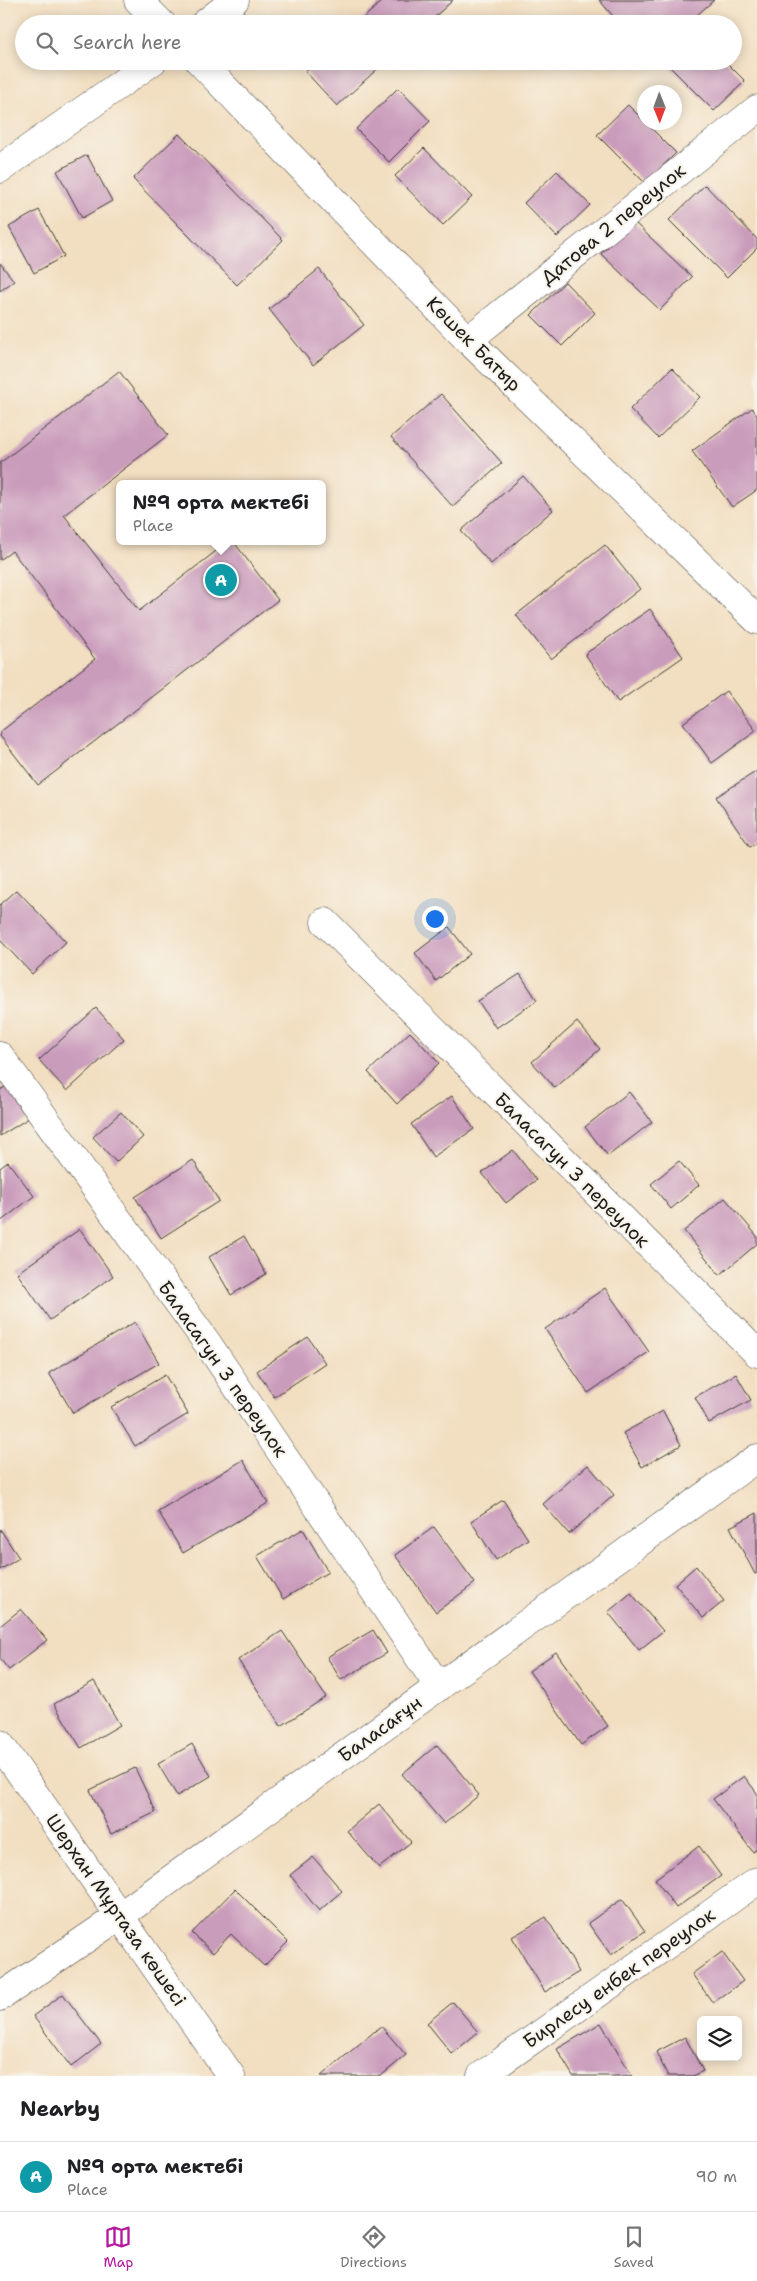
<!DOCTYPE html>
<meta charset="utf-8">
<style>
body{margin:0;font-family:"Shantell Sans",sans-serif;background:#f2f2f2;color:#202124}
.controls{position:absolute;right:15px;bottom:15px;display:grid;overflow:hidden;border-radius:8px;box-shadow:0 2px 12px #0003}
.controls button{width:45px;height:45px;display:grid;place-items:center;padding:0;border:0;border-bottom:1px solid #e0e0e0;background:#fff;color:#202124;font:25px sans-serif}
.compass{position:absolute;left:637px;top:85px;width:45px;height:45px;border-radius:50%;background:#fff;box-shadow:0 2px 12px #0003;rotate:179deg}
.you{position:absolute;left:434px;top:918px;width:18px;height:18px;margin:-12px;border:4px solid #fff;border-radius:50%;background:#1a73e8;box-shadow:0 0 0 8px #1a73e833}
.badge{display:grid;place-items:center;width:32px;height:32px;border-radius:50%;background:#b5179e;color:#fff;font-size:16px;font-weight:700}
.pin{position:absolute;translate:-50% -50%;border:2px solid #fff;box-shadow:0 1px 5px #0006}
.popup{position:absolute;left:116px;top:480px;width:210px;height:65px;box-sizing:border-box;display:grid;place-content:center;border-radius:8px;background:#fff;filter:drop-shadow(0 1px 4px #0005);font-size:16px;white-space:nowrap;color:#757577}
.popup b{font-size:19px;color:#202124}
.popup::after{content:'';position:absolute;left:50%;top:100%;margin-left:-10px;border:10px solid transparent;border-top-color:#fff}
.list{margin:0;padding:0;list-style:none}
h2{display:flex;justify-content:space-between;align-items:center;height:65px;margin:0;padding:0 20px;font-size:21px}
h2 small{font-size:16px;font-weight:400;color:#757577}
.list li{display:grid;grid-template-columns:32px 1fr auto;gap:15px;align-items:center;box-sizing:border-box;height:70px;padding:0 20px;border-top:1px solid #e0e0e0}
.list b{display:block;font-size:19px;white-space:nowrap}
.list p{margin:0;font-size:16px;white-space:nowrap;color:#757577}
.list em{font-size:16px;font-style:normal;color:#757577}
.icon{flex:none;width:28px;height:28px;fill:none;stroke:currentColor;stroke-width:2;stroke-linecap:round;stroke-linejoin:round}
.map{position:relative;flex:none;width:757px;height:2076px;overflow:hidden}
.search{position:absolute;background:#fff;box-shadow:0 2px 12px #0003;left:15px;right:15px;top:15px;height:55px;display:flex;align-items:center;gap:12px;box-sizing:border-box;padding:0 18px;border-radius:28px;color:#757577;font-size:19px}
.sheet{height:135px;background:#fff}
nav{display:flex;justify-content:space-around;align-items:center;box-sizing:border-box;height:70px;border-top:1px solid #e0e0e0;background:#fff;font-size:14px;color:#757577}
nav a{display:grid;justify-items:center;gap:2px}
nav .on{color:#b5179e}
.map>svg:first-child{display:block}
</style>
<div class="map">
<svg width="757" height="2076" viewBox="0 0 757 2076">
<rect width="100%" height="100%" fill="#f7f3e8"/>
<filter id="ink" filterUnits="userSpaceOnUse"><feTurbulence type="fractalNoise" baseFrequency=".02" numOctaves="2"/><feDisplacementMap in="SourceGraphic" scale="10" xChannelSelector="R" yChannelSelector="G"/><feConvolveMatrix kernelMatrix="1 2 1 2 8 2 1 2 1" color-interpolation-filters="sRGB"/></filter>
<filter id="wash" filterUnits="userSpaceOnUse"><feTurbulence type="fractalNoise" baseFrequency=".0096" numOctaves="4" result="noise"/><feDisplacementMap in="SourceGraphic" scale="20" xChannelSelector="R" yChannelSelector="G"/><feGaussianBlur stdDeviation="1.12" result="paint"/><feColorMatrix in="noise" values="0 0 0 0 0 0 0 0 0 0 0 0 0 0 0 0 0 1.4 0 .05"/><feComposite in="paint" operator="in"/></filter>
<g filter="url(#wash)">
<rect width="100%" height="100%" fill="#f2dec0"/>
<g id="blocks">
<g fill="#ca9cbc">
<path d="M383,0H453L427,24H357Z"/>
<path d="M599,0H714L687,24H620Z"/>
<path d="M316,61H386L337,106L305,71Z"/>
<path d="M668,61H725L745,81L714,111L666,63Z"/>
<path d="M398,88L430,121L389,162L356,129Z"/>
<path d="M628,105L676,153L645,183L597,135Z"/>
<path d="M179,134L283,240L237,285L133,179Z"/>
<path d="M424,148L472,197L443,225L395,176Z"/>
<path d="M87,155L112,201L82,218L57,171Z"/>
<path d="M557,171L590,205L557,237L524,203Z"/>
<path d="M705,185L757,239V248L727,278L669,220Z"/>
<path d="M39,210L64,256L34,273L9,227Z"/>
<path d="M633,221L692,277L660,310L601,254Z"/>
<path d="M0,263L14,281L0,291Z"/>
<path d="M319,269L364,325L313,365L269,309Z"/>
<path d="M565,282L595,313L562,346L531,315Z"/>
<path d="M672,368L700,397L658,438L630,409Z"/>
<path d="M119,371L168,435L64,515L139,611L229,541H233L278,600L38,785L0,736V732L95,659L12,551L0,560V463Z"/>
<path d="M441,394L502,463L453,507L391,437Z"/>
<path d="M752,408L757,415V490L732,507L692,451Z"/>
<path d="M523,476L553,510L491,564L461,531Z"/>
<path d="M605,545L640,589L551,659L516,615Z"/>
<path d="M650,609L683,657L618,702L585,654Z"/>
<path d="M726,691L756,731L712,763L683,723Z"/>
<path d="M757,771V843L750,847L716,797Z"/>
<path d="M17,890L66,942L32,974L0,940V905Z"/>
<path d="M449,927L470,954L436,981L415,953Z"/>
<path d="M520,974L537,1000L496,1028L478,1001Z"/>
<path d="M96,1008L124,1039L67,1091L39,1060Z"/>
<path d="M577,1022L600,1049L555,1088L532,1062Z"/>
<path d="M410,1032L439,1063L397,1104L368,1072Z"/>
<path d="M11,1083L32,1116L0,1136V1090Z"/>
<path d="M629,1092L652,1122L608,1156L585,1127Z"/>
<path d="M452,1096L474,1129L433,1157L411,1124Z"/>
<path d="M121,1112L143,1137L116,1162L93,1137Z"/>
<path d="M513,1150L536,1180L506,1203L482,1173Z"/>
<path d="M193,1160L219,1201L161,1238L135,1197Z"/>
<path d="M679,1161L699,1185L671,1209L651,1184Z"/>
<path d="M8,1162L34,1196L0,1222V1168Z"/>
<path d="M725,1198L757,1236V1244L720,1275L684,1231Z"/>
<path d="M80,1229L113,1276L50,1320L17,1273Z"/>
<path d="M244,1236L266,1274L231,1295L209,1257Z"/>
<path d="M605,1288L649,1352L588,1393L545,1329Z"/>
<path d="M135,1322L159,1363L73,1413L49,1373Z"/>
<path d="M308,1337L325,1363L274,1397L257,1371Z"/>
<path d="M736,1374L751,1400L709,1423L695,1397Z"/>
<path d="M165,1375L188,1414L135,1446L111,1407Z"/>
<path d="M663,1411L681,1445L642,1467L623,1433Z"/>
<path d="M243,1460L268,1503L183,1553L158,1511Z"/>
<path d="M588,1465L614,1495L569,1534L543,1504Z"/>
<path d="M503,1500L528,1539L496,1560L471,1521Z"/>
<path d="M757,1513V1573L755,1574L730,1527Z"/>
<path d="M434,1527L475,1583L436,1612L395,1555Z"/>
<path d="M0,1529L19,1558L0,1570Z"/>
<path d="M303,1529L328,1572L283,1599L257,1556Z"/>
<path d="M696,1566L724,1601L703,1618L675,1584Z"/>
<path d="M631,1593L663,1631L639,1650L608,1612Z"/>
<path d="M21,1609L47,1640L9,1670L0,1659V1626Z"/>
<path d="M373,1630L387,1653L341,1680L327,1657Z"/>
<path d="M282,1631L326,1697L281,1726L238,1660Z"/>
<path d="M556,1652L608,1726L581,1745L529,1671Z"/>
<path d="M94,1681L120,1725L81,1748L54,1704Z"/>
<path d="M192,1744L211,1776L177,1796L158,1764Z"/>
<path d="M437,1745L479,1795L444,1824L402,1774Z"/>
<path d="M135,1768L156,1812L111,1834L90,1790Z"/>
<path d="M744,1776L757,1793V1849L753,1852L713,1799Z"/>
<path d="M379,1804L411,1842L379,1868L347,1831Z"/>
<path d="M699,1846L721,1876L676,1908L655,1879Z"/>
<path d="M313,1857L342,1891L319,1911L290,1875Z"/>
<path d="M235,1889L288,1942L264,1966L231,1934L213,1953L192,1933Z"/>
<path d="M622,1899L645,1931L611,1955L588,1923Z"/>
<path d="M546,1917L579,1972L545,1992L512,1937Z"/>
<path d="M722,1952L743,1981L713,2003L692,1974Z"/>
<path d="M63,1994L101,2044L71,2067L33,2016Z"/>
<path d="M453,2002L478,2032L452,2054L427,2023Z"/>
<path d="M601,2023L632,2076H573L557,2049Z"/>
<path d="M381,2026L406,2055L381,2076H321Z"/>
<path d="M685,2037L703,2071L693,2076H668L656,2052Z"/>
</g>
</g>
</g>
<g filter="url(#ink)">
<use href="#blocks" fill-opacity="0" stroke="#3c3935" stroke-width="1"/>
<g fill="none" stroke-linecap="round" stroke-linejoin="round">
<g stroke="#3c3935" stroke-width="29">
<g id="street">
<path d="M468,340L757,109"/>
<path d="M325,922L757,1353"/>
<path d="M0,1056L208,1344L439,1687"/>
<path d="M481,2076L757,1881"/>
</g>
</g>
<g stroke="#3c3935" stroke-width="29">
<g id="secondary">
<path d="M138,0L162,24"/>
<path d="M199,61L468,340L757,620"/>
<path d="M0,1744L231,2076"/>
<path d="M0,1997L121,1915L757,1458"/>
</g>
</g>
<g stroke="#3c3935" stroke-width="29">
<g id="primary">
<path d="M204,24L235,0"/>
<path d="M0,169L153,61"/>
</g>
</g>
<use href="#street" stroke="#fff" stroke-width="28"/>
<use href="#secondary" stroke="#fff" stroke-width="28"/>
<use href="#primary" stroke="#fff" stroke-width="28"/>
</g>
</g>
<g text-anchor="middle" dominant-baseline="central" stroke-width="4" stroke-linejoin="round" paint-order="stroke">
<g font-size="19" fill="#1c1c1c" stroke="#f7f3e8">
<text transform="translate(613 224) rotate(-39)">Датова 2 переулок</text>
<text transform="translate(474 344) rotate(45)">Көшек Батыр</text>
<text transform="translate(572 1170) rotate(45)">Баласагун 3 переулок</text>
<text transform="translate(223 1369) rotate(55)">Баласагун 3 переулок</text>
<text transform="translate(380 1729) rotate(-36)">Баласағұн</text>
<text transform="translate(116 1910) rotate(55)">Шерхан Мұртаза көшесі</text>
<text transform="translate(619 1978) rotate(-35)">Бирлесу енбек переулок</text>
</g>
</g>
</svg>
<div class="controls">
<button><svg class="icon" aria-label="layers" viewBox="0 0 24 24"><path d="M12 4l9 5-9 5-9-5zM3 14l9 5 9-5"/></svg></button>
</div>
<svg class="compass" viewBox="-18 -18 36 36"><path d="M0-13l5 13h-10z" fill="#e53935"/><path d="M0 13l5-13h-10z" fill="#757577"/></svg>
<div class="you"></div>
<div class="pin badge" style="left:221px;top:580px;background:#0f9aa8">A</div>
<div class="popup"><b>№9 орта мектебі</b>Place</div>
<div class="search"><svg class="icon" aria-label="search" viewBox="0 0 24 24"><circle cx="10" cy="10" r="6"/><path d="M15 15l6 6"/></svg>Search here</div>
</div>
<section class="sheet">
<h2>Nearby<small></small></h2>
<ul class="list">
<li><span class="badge" style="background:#0f9aa8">A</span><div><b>№9 орта мектебі</b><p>Place</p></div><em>90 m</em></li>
</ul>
</section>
<nav>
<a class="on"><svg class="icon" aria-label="map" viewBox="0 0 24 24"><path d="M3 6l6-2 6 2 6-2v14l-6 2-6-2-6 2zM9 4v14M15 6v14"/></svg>Map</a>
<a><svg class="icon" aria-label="directions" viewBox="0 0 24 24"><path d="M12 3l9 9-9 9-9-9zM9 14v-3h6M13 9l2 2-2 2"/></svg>Directions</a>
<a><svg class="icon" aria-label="saved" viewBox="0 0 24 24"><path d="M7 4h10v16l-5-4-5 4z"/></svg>Saved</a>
</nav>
